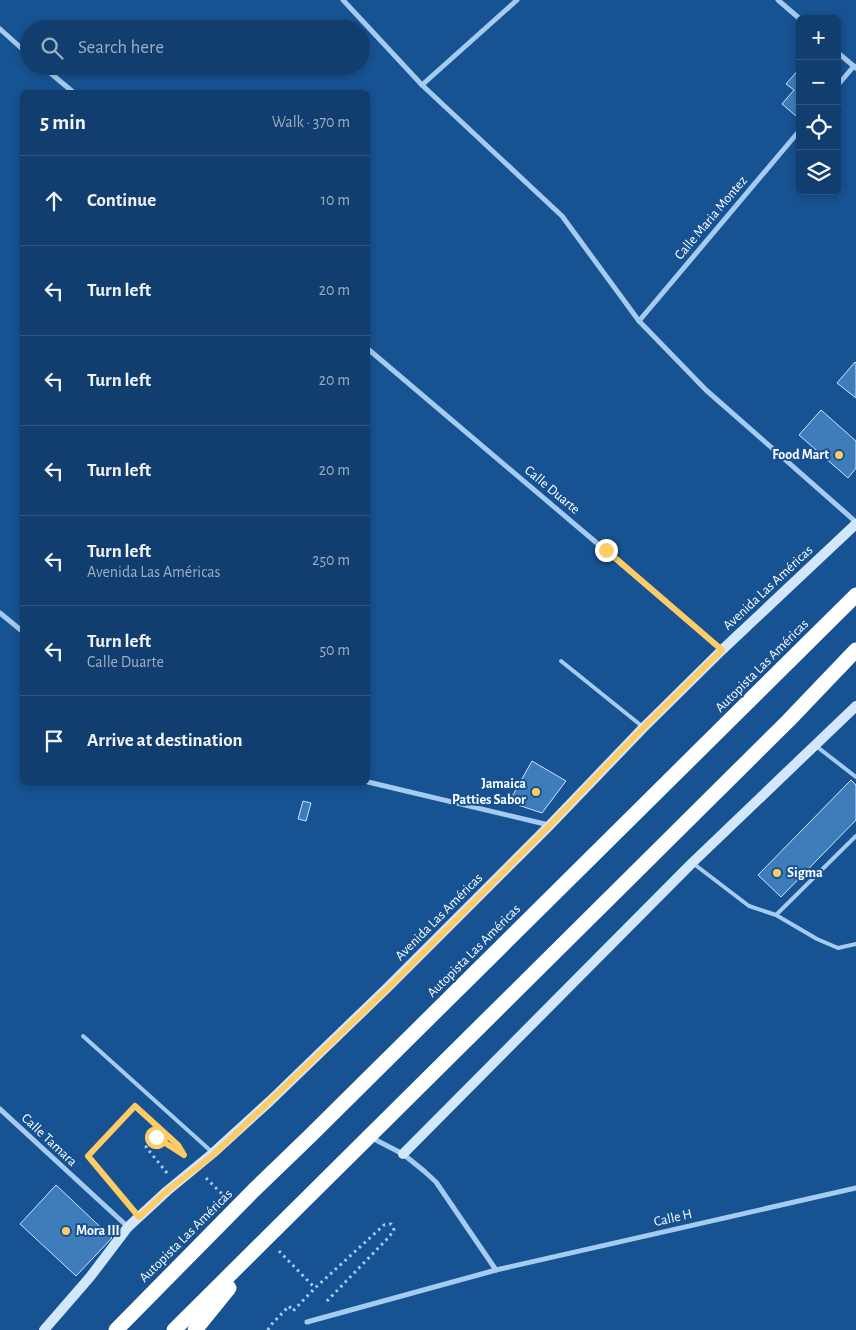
<!DOCTYPE html>
<meta charset="utf-8">
<style>
body{margin:0;font-family:"Alegreya Sans",sans-serif;background:#1a4573;color:#f1f3f6}
.controls{position:absolute;right:15px;top:15px;display:grid;overflow:hidden;border-radius:8px;box-shadow:0 2px 8px #0003}
.controls button{width:45px;height:45px;display:grid;place-items:center;padding:0;border:0;border-bottom:1px solid #305781;background:#113e6e;color:#f1f3f6;font:25px sans-serif}
.stop{position:absolute;width:15px;height:15px;margin:-11px;border:4px solid #ffcb65;border-radius:50%;background:#fff}
.stop.end{background:#ffcb65;border-color:#fff;box-shadow:0 1px 5px #0008}
.list{margin:0;padding:0;list-style:none}
h2{display:flex;justify-content:space-between;align-items:center;height:65px;margin:0;padding:0 20px;font-size:21px}
h2 small{font-size:16px;font-weight:400;color:#9caec2}
.list li{display:grid;grid-template-columns:32px 1fr auto;gap:15px;align-items:center;box-sizing:border-box;height:90px;padding:0 20px;border-top:1px solid #305781}
.list b{display:block;font-size:19px;white-space:nowrap}
.list p{margin:0;font-size:16px;white-space:nowrap;color:#9caec2}
.list em{font-size:16px;font-style:normal;color:#9caec2}
.icon{flex:none;width:28px;height:28px;fill:none;stroke:currentColor;stroke-width:2;stroke-linecap:round;stroke-linejoin:round}
.map{position:relative;flex:none;width:856px;height:1330px;overflow:hidden}
.search{position:absolute;background:#113e6e;box-shadow:0 2px 8px #0003;left:20px;top:20px;width:350px;height:55px;display:flex;align-items:center;gap:12px;box-sizing:border-box;padding:0 18px;border-radius:28px;color:#9caec2;font-size:19px}
.panel{position:absolute;background:#113e6e;box-shadow:0 2px 8px #0003;left:20px;top:90px;width:350px;height:695px;border-radius:8px}
.map>svg:first-child{display:block}
</style>
<div class="map">
<svg width="856" height="1330" viewBox="0 0 856 1330">
<rect width="100%" height="100%" fill="#175292"/>
<g fill="#3f7cba" stroke="#cce4fc">
<path d="M800,68V111L796,116L782,104L794,90L786,84Z"/>
<path d="M855,362L856,363V398L837,383Z"/>
<path d="M821,410L856,441V468L848,478L799,435Z"/>
<path d="M532,761L566,781L542,813L509,802Z"/>
<path d="M851,780L856,785V820L781,897L758,875Z"/>
<path d="M303,801L311,803L306,821L298,819Z"/>
<path d="M56,1185L112,1238L76,1276L20,1224Z"/>
</g>
<g fill="none" stroke-linecap="round" stroke-linejoin="round">
<g stroke="#a5cbf0" stroke-width="3" stroke-dasharray="2.5 4" stroke-linecap="butt">
<path d="M167,1173L146,1147L156,1137L184,1156"/>
<path d="M206,1178L225,1197"/>
<path d="M129,1205L88,1156L135,1106L178,1145L184,1155"/>
<path d="M279,1251L315,1288"/>
<path d="M268,1330L269,1327L289,1306L293,1311L315,1288L384,1225L391,1224L394,1230L389,1237L326,1302"/>
</g>
<g stroke="#a5cbf0" stroke-width="4">
<path d="M561,661L643,727"/>
<path d="M816,746L856,777"/>
<path d="M694,864L749,906L776,915L856,836"/>
<path d="M776,915L817,939L838,948L856,944"/>
<path d="M83,1036L212,1152"/>
</g>
<g stroke="#a5cbf0" stroke-width="5">
<path d="M343,0L422,85L562,216L639,321L706,390L856,522"/>
<path d="M778,0L800,19"/>
<path d="M0,29L29,55"/>
<path d="M837,52L856,68"/>
<path d="M42,66L73,92"/>
<path d="M422,85L517,0"/>
<path d="M837,86L854,66"/>
<path d="M639,321L800,130"/>
<path d="M368,349L605,550L722,650"/>
<path d="M0,613L22,631"/>
<path d="M368,782L549,825"/>
<path d="M0,1109L128,1227"/>
<path d="M372,1138L403,1154L424,1171L436,1182L496,1270"/>
<path d="M307,1322L496,1270L856,1188"/>
</g>
<g stroke="#d3e7fb" stroke-width="10">
<path d="M403,1154L692,863L856,706"/>
<path d="M44,1330L90,1277L128,1227L167,1191L213,1153L270,1101L387,988L550,825L643,728L722,650L856,524"/>
</g>
<g stroke="#fff" stroke-width="15">
<path d="M116,1330L254,1190L310,1136L856,595"/>
<path d="M174,1330L789,720L856,650"/>
<path d="M195,1330L229,1288"/>
</g>
</g>
<g fill="none" stroke-linecap="round" stroke-linejoin="round">
<path stroke="#ffcb65" stroke-width="6" d="M156,1137L184,1155L178,1145L135,1106L88,1156L139,1217L167,1191L214,1154L270,1101L388,988L550,825L643,728L722,650L606,550"/>
</g>
<g fill="#ffcb65" stroke="#175292" stroke-width="2">
<circle cx="839" cy="455" r="5"/>
<circle cx="536" cy="792" r="5"/>
<circle cx="777" cy="873" r="5"/>
<circle cx="66" cy="1231" r="5"/>
</g>
<g text-anchor="middle" dominant-baseline="central" stroke-width="4" stroke-linejoin="round" paint-order="stroke">
<g font-size="14" fill="#fff" stroke="#175292">
<text transform="translate(711 218) rotate(-50)">Calle Maria Montez</text>
<text transform="translate(552 490) rotate(40)">Calle Duarte</text>
<text transform="translate(768 588) rotate(-43)">Avenida Las Américas</text>
<text transform="translate(762 666) rotate(-45)">Autopista Las Américas</text>
<text transform="translate(439 917) rotate(-45)">Avenida Las Américas</text>
<text transform="translate(474 951) rotate(-45)">Autopista Las Américas</text>
<text transform="translate(49 1140) rotate(43)">Calle Tamara</text>
<text transform="translate(673 1218) rotate(-13)">Calle H</text>
<text transform="translate(186 1236) rotate(-45)">Autopista Las Américas</text>
</g>
<g font-size="14" font-weight="bold" fill="#fff" stroke="#175292" text-anchor="end">
<text x="829" y="455">Food Mart</text>
<text x="526" y="784">Jamaica<tspan x="526" dy="16">Patties Sabor</tspan></text>
<text x="787" y="873" text-anchor="start">Sigma</text>
<text x="76" y="1231" text-anchor="start">Mora III</text>
</g>
</g>
</svg>
<div class="controls">
<button>+</button>
<button>−</button>
<button><svg class="icon" aria-label="locate" viewBox="0 0 24 24"><circle cx="12" cy="12" r="6"/><path d="M12 2v4M12 18v4M2 12h4M18 12h4"/></svg></button>
<button><svg class="icon" aria-label="layers" viewBox="0 0 24 24"><path d="M12 4l9 5-9 5-9-5zM3 14l9 5 9-5"/></svg></button>
</div>
<div class="stop" style="left:156px;top:1137px"></div>
<div class="stop end" style="left:606px;top:550px"></div>
<div class="search"><svg class="icon" aria-label="search" viewBox="0 0 24 24"><circle cx="10" cy="10" r="6"/><path d="M15 15l6 6"/></svg>Search here</div>
<section class="panel">
<h2>5 min<small>Walk · 370 m</small></h2>
<ul class="list">
<li><svg class="icon" aria-label="ahead" viewBox="0 0 24 24"><path d="M12 20V5M6 11l6-6 6 6"/></svg><div><b>Continue</b></div><em>10 m</em></li>
<li><svg class="icon" aria-label="left" viewBox="0 0 24 24"><path d="M17 20v-9H6M10 6l-5 5 5 5"/></svg><div><b>Turn left</b></div><em>20 m</em></li>
<li><svg class="icon" aria-label="left" viewBox="0 0 24 24"><path d="M17 20v-9H6M10 6l-5 5 5 5"/></svg><div><b>Turn left</b></div><em>20 m</em></li>
<li><svg class="icon" aria-label="left" viewBox="0 0 24 24"><path d="M17 20v-9H6M10 6l-5 5 5 5"/></svg><div><b>Turn left</b></div><em>20 m</em></li>
<li><svg class="icon" aria-label="left" viewBox="0 0 24 24"><path d="M17 20v-9H6M10 6l-5 5 5 5"/></svg><div><b>Turn left</b><p>Avenida Las Américas</p></div><em>250 m</em></li>
<li><svg class="icon" aria-label="left" viewBox="0 0 24 24"><path d="M17 20v-9H6M10 6l-5 5 5 5"/></svg><div><b>Turn left</b><p>Calle Duarte</p></div><em>50 m</em></li>
<li><svg class="icon" aria-label="arrive" viewBox="0 0 24 24"><path d="M6 21V4h12l-3 4 3 4H6"/></svg><div><b>Arrive at destination</b></div></li>
</ul>
</section>
</div>
